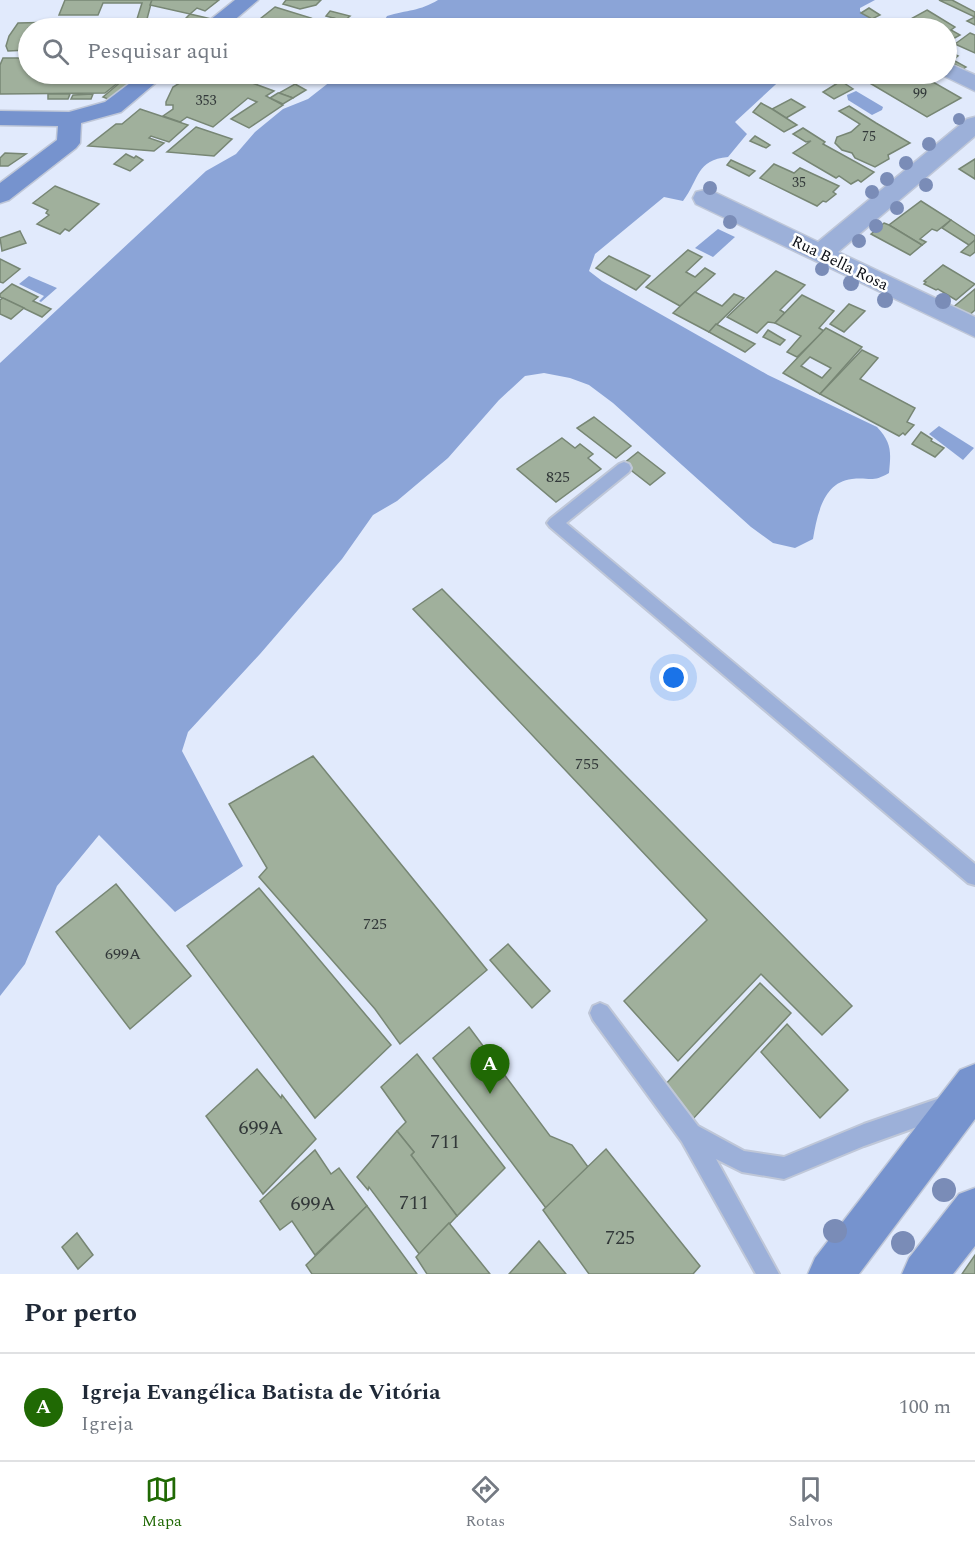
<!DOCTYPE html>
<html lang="pt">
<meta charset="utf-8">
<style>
body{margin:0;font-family:Spectral,serif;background:#f6f6f7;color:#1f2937}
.you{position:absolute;left:674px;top:678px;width:21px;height:21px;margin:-15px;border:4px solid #fff;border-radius:50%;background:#1a73e8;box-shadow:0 0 0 9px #1a73e833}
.badge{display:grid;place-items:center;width:39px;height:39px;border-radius:50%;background:#206904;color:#fff;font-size:20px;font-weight:700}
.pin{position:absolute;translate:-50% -50px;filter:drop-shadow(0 2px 3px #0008)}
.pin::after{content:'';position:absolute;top:32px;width:21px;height:18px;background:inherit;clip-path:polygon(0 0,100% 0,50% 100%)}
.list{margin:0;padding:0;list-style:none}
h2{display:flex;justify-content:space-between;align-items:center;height:78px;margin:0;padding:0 24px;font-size:26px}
h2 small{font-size:20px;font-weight:400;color:#747a83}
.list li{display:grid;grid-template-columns:39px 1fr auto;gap:18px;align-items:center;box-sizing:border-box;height:108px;padding:0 24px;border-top:2px solid #e0e1e3}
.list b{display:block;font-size:22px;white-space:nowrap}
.list p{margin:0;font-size:20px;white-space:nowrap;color:#747a83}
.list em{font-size:20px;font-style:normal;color:#747a83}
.icon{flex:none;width:33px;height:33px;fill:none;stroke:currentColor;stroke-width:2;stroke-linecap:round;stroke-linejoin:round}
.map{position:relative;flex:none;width:975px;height:1274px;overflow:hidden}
.search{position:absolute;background:#fff;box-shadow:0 2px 4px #0004;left:18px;right:18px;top:18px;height:66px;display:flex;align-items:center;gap:15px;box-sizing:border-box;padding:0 21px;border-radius:33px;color:#747a83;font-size:22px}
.sheet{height:186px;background:#fff}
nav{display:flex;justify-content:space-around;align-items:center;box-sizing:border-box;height:84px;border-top:2px solid #e0e1e3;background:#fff;font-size:16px;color:#747a83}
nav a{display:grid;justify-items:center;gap:3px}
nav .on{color:#206904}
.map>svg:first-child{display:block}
</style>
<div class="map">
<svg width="975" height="1274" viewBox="0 0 975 1274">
<rect width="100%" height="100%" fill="#e1eafc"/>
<g fill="#8ba4d7">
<path d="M438,0H875L860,8V11L879,25L878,28H861L840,21L832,28H380L387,16C407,10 420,11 438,0Z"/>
<path d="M340,74H787L735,122L747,134L728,157C696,160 700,178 683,201L664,197L595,254L589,271L602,281L768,375L877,427C892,443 891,452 889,473C872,483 870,477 852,479C823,482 817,516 813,539L795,548L773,543L751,527L613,403L589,385L570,378L544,373L525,376L499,400L448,458L397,501L373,515L342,559L260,654L188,732L182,751L243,866L175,912L99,835L57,886L25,964L0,996V363L206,171L236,154L255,132L283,109L308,99Z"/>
<path d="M856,91L883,107L882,110L872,115L848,100L847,95Z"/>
<path d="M718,229L735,237L713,257L695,248Z"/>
<path d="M29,276L57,288L41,302L39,301L44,296L19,284Z"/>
<path d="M939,426L974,448L963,460L929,434Z"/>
</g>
<g fill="#a0b09c" stroke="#778674" stroke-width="1.5" fill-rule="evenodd">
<path d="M65,0H152L147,19H137L142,3H103L98,15H59Z"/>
<path d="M152,0H219L205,11L197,8L190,14L150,5Z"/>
<path d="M286,0H321L316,5L300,9L283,4Z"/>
<path d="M939,0H952L975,12V25L967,21L975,17Z"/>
<path d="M275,7L311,18L300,28H290L260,19Z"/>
<path d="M869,8L880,15L872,19L861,13Z"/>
<path d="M927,10L955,27L951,30L960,35L946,43V28H902L898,26Z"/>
<path d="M330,11L350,16L344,21L326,16Z"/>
<path d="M190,14L211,19L200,28H186L196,20L186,18Z"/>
<path d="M333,18L344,21L338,28L326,24Z"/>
<path d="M104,21H144L147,23L146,28H91H102Z"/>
<path d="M59,22L57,28H28V50L8,51L6,46L9,36L18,23Z"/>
<path d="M257,22L277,28H249Z"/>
<path d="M970,33L975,35V53L955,44Z"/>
<path d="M948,51L958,56L953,60L966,67L963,69L946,60Z"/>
<path d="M3,58H28V74H129L105,93L0,94V65Z"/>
<path d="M201,74H228L274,91L266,96L283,105L249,128L231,119L257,102L248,98L213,127L187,117L180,122L163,116L173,109V105H166V102L173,87L188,78Z"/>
<path d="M866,74H919L961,98L927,117L868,82L874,79Z"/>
<path d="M123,80L131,83L108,99L103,97Z"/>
<path d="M841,81L853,89L834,99L823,92Z"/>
<path d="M295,84L306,90L293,98L279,93Z"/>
<path d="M278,93H279L293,98L283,104L270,98Z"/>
<path d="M48,94H70L68,99H48Z"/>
<path d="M93,94L91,99H71L73,95Z"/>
<path d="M791,99L805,107L786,118L772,109Z"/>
<path d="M761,103L772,109L797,125L784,132L753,112Z"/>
<path d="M849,106L876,123L910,143L888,155L889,159L875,167L855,158L852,153L842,150L835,143L837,137L851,132L860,124L839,111Z"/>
<path d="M140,109L188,125L169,142L151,136L149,138L164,143L154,151L88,146L116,124H122Z"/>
<path d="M196,127L232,139L214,156L167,152Z"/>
<path d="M803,128L825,142L823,144L874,172L861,182L858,180L851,184L839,176L836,178L793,153L811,141L806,142L793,134Z"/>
<path d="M755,136L770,145L766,148L750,141Z"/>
<path d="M5,153L26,154L8,166H0V158Z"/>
<path d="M126,154L134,158L136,156L143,160L130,171L114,164Z"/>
<path d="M975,159V179L959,169Z"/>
<path d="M731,160L755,171L749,176L727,165Z"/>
<path d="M774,164L794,173L800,168L839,186L833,192L836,194L826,202L823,201L817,206L760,178Z"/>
<path d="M55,186L99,204L69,231L65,229L60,234L37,224L49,215L46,213L48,210L33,203Z"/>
<path d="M921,201L951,220L937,231L932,229L920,239L926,242L922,245L889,225Z"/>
<path d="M951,220L975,236V240L969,245L942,228Z"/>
<path d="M884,223L889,225L922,245L910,255L871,234Z"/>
<path d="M20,231L26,243L2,251L0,238Z"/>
<path d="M975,240V252L970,256L961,252Z"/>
<path d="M688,250L702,257L686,272L695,277L705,268L715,274L680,306L646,287Z"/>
<path d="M609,256L650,276L636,290L596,268Z"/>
<path d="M0,259L20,269L3,283L0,282Z"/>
<path d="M943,265L975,284L956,300L938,289L936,290L924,284L926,282L924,281Z"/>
<path d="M776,271L805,285L780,310L785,313L775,323L768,322L757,333L727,317Z"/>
<path d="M12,284L38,297L33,301L51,309L42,317L0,297V294Z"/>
<path d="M975,289V310L967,317L951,309Z"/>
<path d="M695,292L722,306L734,294L744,298L709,332L673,313Z"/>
<path d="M802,295L834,311L819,328L824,331L797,357L787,352L801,336L775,323Z"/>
<path d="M3,298L24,308L11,319L0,314V300Z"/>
<path d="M849,304L865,311L844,332L830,324Z"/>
<path d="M716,324L755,344L745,352L709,332Z"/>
<path d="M826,328L862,347L820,394L783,373ZM810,357L831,368L822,378L801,366Z"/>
<path d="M768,330L778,336L785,340L780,345L763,337Z"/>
<path d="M862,350L878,358L860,379L915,408L907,422L914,425L905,435L903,433L899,436L820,394Z"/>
<path d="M594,417L631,446L616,458L577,428Z"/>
<path d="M921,432L932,439L931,441L944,448L935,457L912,444Z"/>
<path d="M562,438L575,448L580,444L593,454L588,458L601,469L556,502L517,469Z"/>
<path d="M638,452L665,473L650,485L623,464Z"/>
<path d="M442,589L852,1006L822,1035L761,974L678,1061L624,1001L707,920L413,609Z"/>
<path d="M313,756L487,970L400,1044L375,1009L259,877L267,868L229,804Z"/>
<path d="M116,884L191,976L130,1029L56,932Z"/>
<path d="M259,888L391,1045L315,1118L187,946Z"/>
<path d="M508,944L550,991L532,1008L490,960Z"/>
<path d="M760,983L791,1013L692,1120L663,1087Z"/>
<path d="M787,1024L848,1090L820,1118L761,1052Z"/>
<path d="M469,1027L550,1136L572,1145L588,1167L546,1208L433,1058Z"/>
<path d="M417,1054L505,1168L457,1216L411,1155L414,1152L397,1131L406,1122L381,1087Z"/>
<path d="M257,1069L281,1098L282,1095L316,1139L263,1194L206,1116Z"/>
<path d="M397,1131L414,1152L411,1155L457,1216L420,1255L369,1187L368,1190L357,1177Z"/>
<path d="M606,1149L700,1266L693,1274H589L543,1210Z"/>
<path d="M315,1150L331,1174L339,1168L367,1206L315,1255L292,1221L280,1230L260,1201Z"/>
<path d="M367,1206L417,1274H312L306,1265Z"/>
<path d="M449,1223L490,1274H427L416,1257Z"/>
<path d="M77,1233L93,1255L78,1269L62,1247Z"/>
<path d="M539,1241L566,1274H509Z"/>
<path d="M975,1255V1274H962Z"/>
</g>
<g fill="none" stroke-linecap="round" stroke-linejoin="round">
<g stroke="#bfc7d8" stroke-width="4">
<g id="lane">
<path d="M624,462L629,464L631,468L629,472L566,523L975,864V885L968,883L550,527L547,523L550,519L619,464Z"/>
<path d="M600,1003L607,1006L698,1126L744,1151L784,1157L864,1124L946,1096L953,1100L957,1107L953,1114L864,1146L784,1179L742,1172L716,1159L779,1274H756L682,1142L593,1020L590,1013L593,1006Z"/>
</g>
</g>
<g stroke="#bfc7d8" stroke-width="3">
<g id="street">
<path d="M946,62L975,75V91L940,74H946Z"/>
<path d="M975,117V136L838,252L975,317V337L696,204L693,198L696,192L705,190L714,192L818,242L967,119Z"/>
</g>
</g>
<g stroke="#bfc7d8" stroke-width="3">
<g id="secondary">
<path d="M235,0H258L225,28H202L205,24Z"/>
<path d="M142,74H166L121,112L81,123L80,143L76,148L9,200L0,203V183L57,140L58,126L0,125V111L69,112L105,102Z"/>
<path d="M975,1064V1119L859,1274H808L815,1258L960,1070Z"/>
<path d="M975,1188V1246L953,1274H902L909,1258L959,1194Z"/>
</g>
</g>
<use href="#lane" fill="#9cb0d9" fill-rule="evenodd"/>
<use href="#street" fill="#9cb0d9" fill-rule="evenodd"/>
<use href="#secondary" fill="#7693ce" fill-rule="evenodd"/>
</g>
<g fill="#7a8cb7">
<circle cx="959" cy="119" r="6"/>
<circle cx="929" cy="144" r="7"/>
<circle cx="906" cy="163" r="7"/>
<circle cx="887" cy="179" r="7"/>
<circle cx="926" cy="185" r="7"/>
<circle cx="710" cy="188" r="7"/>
<circle cx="872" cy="192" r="7"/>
<circle cx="897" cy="208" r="7"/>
<circle cx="730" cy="222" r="7"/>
<circle cx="876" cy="226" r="7"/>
<circle cx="859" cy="241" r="7"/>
<circle cx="822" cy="269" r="7"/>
<circle cx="851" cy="283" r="8"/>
<circle cx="885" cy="300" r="8"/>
<circle cx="943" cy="301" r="8"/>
<circle cx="944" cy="1190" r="12"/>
<circle cx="835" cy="1231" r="12"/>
<circle cx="903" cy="1243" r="12"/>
</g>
<g text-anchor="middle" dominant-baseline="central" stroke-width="5" stroke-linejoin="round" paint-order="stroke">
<g font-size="14" fill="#323839">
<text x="920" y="93">99</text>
<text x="206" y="100">353</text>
<text x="869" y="136">75</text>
<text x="799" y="182">35</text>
</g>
<g font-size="16" fill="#0d1018" stroke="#fff">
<text transform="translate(840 263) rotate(26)">Rua Bella Rosa</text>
</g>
<g font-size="16" fill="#323839">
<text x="558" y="477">825</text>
<text x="587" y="764">755</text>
<text x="375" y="924">725</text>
<text x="123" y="954">699A</text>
</g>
<g font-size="20" fill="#323839">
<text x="261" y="1128">699A</text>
<text x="445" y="1142">711</text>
<text x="414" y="1203">711</text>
<text x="313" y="1204">699A</text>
<text x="620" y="1238">725</text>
</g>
</g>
</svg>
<div class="you"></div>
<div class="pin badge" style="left:490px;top:1094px">A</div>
<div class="search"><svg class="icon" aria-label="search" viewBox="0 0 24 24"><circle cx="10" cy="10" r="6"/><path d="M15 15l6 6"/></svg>Pesquisar aqui</div>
</div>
<section class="sheet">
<h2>Por perto<small></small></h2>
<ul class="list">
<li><span class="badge">A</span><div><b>Igreja Evangélica Batista de Vitória</b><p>Igreja</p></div><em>100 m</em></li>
</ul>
</section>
<nav>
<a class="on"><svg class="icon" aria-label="map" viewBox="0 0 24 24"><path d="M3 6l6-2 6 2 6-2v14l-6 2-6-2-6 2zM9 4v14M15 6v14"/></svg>Mapa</a>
<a><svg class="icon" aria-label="directions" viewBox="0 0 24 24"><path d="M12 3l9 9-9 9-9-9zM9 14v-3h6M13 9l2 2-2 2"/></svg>Rotas</a>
<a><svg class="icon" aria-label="saved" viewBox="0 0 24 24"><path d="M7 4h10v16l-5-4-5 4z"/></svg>Salvos</a>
</nav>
